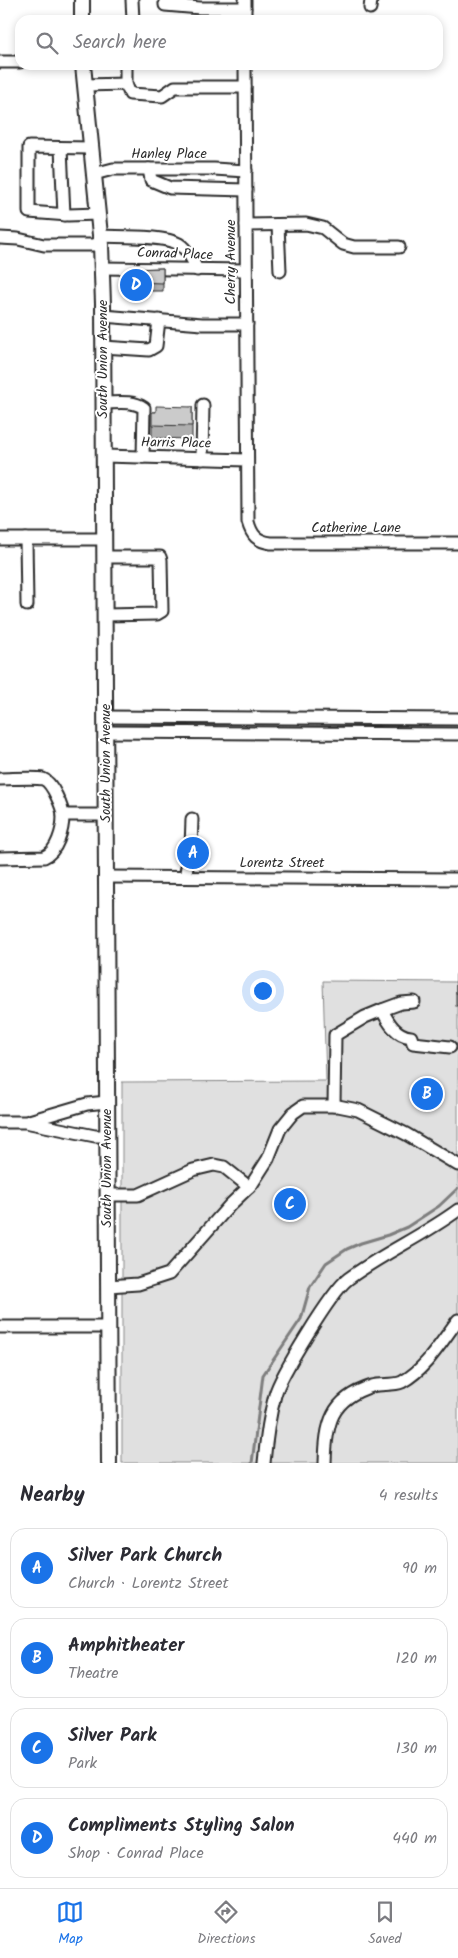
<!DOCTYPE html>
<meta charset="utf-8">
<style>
body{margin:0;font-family:Kalam,sans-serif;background:#f7f7f7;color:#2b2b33}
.you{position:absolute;left:262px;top:990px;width:18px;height:18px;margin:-12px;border:4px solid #fff;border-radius:50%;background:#1a73e8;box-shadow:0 0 0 8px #1a73e833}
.badge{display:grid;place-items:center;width:32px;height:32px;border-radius:50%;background:#1a73e8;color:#fff;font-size:16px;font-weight:700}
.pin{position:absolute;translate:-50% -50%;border:2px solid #fff;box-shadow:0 1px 5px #0006}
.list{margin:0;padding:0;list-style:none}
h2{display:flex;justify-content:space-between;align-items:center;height:65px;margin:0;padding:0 20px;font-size:21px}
h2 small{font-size:16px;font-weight:400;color:#7c7c81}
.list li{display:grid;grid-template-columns:32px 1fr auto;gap:15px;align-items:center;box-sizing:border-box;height:80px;margin:0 10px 10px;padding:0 10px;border:1px solid #e1e1e2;border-radius:15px}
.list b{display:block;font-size:19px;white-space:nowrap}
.list p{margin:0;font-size:16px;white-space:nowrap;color:#7c7c81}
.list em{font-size:16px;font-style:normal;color:#7c7c81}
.icon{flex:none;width:28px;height:28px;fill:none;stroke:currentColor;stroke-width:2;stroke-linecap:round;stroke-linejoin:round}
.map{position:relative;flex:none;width:458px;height:1463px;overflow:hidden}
.search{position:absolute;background:#fff;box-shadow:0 2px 8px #0003;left:15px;right:15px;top:15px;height:55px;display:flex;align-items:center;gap:12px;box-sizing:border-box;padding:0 18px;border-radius:15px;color:#7c7c81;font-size:19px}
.sheet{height:425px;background:#fff}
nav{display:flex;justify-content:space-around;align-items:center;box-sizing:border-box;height:70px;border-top:1px solid #e1e1e2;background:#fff;font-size:14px;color:#7c7c81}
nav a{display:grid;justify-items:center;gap:2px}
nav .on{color:#1a73e8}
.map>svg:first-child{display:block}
</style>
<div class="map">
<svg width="458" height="1463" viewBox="0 0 458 1463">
<rect width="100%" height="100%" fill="#fff"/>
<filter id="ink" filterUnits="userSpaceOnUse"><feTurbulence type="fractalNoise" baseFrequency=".02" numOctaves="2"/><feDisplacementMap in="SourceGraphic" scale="10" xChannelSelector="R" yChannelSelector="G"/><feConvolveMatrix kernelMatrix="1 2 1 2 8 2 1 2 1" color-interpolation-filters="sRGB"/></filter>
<g filter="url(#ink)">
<path fill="#e0e0e0" stroke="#868686" d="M323,981L458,982V1463H122V1082L326,1081Z"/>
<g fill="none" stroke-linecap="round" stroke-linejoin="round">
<path stroke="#7e7e7e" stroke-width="3" d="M252,1463L263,1375L301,1319L310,1287L326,1263L347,1249L361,1243L388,1235L407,1227L439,1206L458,1188"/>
<g stroke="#2b2b2b" stroke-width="15">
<g id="minor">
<path d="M132,0L133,20"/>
<path d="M165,0V5L200,8H245"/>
<path d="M245,0V20"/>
<path d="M370,8L371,0"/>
<path d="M0,62H20"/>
<path d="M126,65V84L130,94L162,96L175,87H245"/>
<path d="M245,65L248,522C252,536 257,541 271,543H458"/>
<path d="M84,85L126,84"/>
<path d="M61,148L64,215"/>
<path d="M91,148L29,147V212L68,215L98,214"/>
<path d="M149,169L151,180L170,188L246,190"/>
<path d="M94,174L113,169H214L246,171"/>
<path d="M246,225L306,224L323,228L343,244L354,247H399"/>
<path d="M278,225L280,271"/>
<path d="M100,236C119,237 164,235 179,244C187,249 194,262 197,270"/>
<path d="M0,238L18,239L44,245H101"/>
<path d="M102,268L246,270"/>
<path d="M103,316L202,324H247"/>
<path d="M103,347L149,350L156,346L159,320"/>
<path d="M104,403C117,403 132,400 144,408L143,457"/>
<path d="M104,456L247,460"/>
<path d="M202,459L203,405"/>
<path d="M0,539H105"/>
<path d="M26,539L27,605"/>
<path d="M105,557H160L161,560L162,611L157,614L105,615"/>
<path d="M106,717L458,719"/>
<path d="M106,732L458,734"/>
<path d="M0,779C11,779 34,777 43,779C52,782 63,808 63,816C63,830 57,852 44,857L0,858"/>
<path d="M63,815H106"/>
<path d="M106,877L458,879"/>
<path d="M185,877L191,848L192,819"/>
<path d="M382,1010L401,1003L414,1002"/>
<path d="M334,1106L335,1035L365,1017L382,1010C388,1022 396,1036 411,1037L413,1043L450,1047"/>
<path d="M29,1121L87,1104L107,1102"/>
<path d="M0,1122H25L95,1136H107"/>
<path d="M107,1195H138L193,1170L214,1165L224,1167L249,1187"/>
<path d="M108,1286L138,1284L169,1274L230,1205L252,1184L268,1159L280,1129L293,1113L303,1106H338L358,1110L406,1134L458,1165"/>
<path d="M0,1327H108"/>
<path d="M264,1463C266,1440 269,1417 275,1395C280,1376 332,1291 348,1279C383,1253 423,1236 458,1210"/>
<path d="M325,1463C326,1424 330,1399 372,1386C381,1383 393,1386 402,1382C427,1368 441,1342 458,1320"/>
</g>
</g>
<g stroke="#2b2b2b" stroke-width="18">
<g id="major">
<path d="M82,0V20"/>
<path d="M83,65L101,245L103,304L109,1463"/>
</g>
</g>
<use href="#minor" stroke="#fff" stroke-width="11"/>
<use href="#major" stroke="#fff" stroke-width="14"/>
</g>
<g fill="#afafaf" stroke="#2b2b2b">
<path d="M163,268V291H131V269Z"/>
<path d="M192,407V439L152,438V412H156Z"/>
<rect x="456" y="975" width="2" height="31"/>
</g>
<g fill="#cbcbcb" stroke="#2b2b2b">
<path d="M163,268V283L131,282V269Z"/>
<path d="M156,406L192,407V426L152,425V412H156Z"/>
<rect x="456" y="975" width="2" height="18"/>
</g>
</g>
<g text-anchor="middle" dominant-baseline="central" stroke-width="4" stroke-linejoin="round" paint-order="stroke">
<g font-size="14" fill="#2b2b2b" stroke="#fff">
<text x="169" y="154">Hanley Place</text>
<text transform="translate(175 254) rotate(2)">Conrad Place</text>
<text transform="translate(231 262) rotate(-90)">Cherry Avenue</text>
<text transform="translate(103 359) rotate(-90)">South Union Avenue</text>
<text transform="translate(176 443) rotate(1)">Harris Place</text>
<text x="356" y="528">Catherine Lane</text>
<text transform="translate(106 763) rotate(-90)">South Union Avenue</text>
<text x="282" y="863">Lorentz Street</text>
<text transform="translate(107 1168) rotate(-90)">South Union Avenue</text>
</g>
</g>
</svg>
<div class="you"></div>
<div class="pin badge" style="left:193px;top:853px">A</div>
<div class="pin badge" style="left:427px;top:1094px">B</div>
<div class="pin badge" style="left:290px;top:1204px">C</div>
<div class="pin badge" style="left:136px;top:285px">D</div>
<div class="search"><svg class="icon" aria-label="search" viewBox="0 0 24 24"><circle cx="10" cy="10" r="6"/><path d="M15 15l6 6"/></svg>Search here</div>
</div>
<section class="sheet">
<h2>Nearby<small>4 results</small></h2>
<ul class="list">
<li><span class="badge">A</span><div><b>Silver Park Church</b><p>Church · Lorentz Street</p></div><em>90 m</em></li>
<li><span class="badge">B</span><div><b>Amphitheater</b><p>Theatre</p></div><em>120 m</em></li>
<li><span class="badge">C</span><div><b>Silver Park</b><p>Park</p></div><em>130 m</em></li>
<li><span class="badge">D</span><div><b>Compliments Styling Salon</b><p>Shop · Conrad Place</p></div><em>440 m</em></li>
</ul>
</section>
<nav>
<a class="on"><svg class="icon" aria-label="map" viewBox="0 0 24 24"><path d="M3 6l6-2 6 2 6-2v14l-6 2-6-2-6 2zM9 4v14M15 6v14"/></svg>Map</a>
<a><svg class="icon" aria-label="directions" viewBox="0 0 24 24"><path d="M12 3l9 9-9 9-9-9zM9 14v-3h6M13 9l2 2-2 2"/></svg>Directions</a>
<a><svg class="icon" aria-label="saved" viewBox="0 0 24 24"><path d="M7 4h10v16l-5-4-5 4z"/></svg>Saved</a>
</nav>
